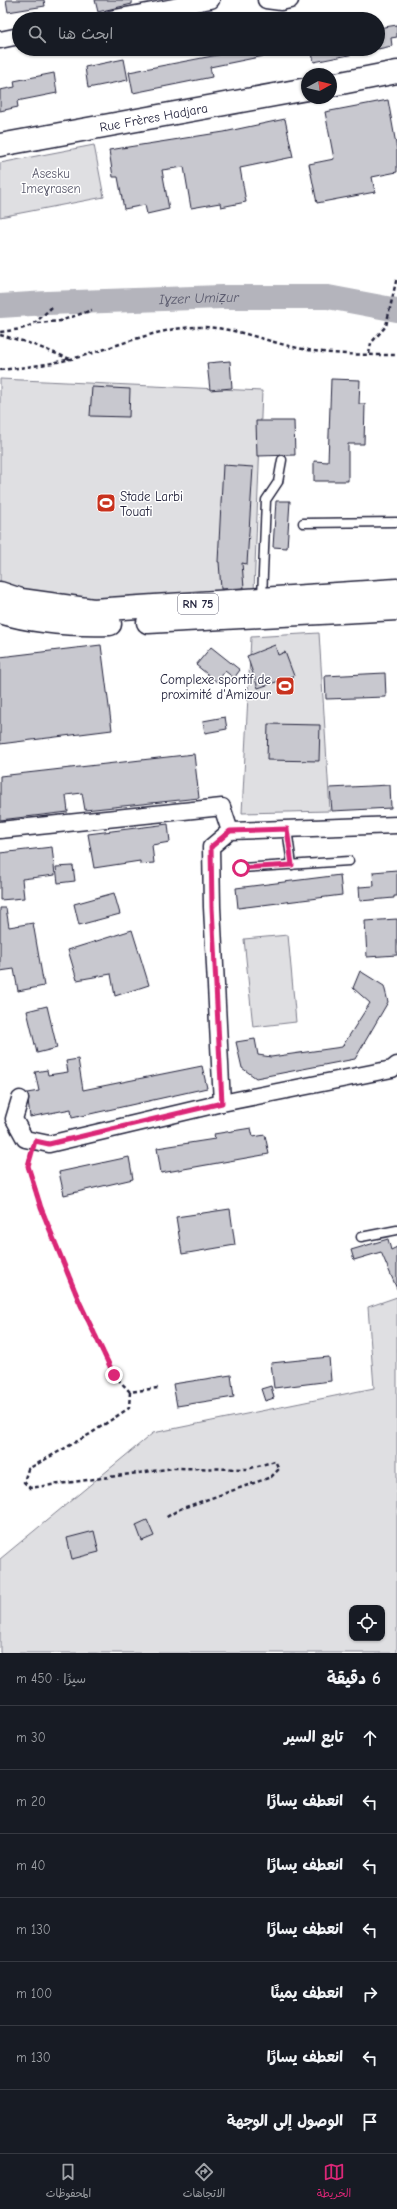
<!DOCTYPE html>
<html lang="ar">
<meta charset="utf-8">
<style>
body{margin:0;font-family:"Comic Neue","Playpen Sans Arabic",sans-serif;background:#242831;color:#f1f3f6;direction:rtl}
.controls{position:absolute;right:12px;bottom:12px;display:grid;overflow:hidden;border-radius:8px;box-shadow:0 1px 3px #0004}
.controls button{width:36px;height:36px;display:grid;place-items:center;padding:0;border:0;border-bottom:1px solid #363941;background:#171b24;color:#f1f3f6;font:20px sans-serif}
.compass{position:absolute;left:301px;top:68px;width:36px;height:36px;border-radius:50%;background:#171b24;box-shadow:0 1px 3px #0004;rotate:82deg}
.stop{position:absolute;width:12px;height:12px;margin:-9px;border:3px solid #db2777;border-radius:50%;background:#fff}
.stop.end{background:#db2777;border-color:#fff;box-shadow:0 1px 4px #0008}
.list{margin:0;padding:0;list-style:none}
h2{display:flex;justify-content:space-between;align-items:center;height:52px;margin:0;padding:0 16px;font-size:17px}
h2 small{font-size:13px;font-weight:400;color:#9ea1a6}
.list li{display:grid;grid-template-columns:26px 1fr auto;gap:12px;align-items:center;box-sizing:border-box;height:64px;padding:0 16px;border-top:1px solid #363941}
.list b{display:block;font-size:15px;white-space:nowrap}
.list em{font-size:13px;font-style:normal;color:#9ea1a6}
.icon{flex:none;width:22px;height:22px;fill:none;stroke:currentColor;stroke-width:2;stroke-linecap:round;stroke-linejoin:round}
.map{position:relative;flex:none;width:397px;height:1653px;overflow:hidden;direction:ltr}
.search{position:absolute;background:#171b24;box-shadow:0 1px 3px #0004;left:12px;right:12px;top:12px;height:44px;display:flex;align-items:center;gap:10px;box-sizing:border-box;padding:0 14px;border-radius:22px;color:#9ea1a6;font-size:15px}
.sheet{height:500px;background:#171b24}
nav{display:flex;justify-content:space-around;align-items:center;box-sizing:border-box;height:56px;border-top:1px solid #363941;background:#171b24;font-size:11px;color:#9ea1a6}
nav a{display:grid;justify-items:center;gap:2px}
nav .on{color:#db2777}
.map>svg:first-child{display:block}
</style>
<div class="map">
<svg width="397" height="1653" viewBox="0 0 397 1653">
<rect width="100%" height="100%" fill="#fff"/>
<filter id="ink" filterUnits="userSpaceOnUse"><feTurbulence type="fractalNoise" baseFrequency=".025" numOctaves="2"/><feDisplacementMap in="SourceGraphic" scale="8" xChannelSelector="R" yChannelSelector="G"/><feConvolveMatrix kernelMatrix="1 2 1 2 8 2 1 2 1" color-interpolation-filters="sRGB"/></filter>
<g filter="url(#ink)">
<g fill="#dfdfe2" stroke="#80808e" fill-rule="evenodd">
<path d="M94,145L104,197L0,217V163Z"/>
<path d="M0,379L262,391L254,591L101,603L45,596L0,582Z"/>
<path d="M319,633L330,811L242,813L251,637Z"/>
<path d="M288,935L296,1022L253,1027L244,939Z"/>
<path d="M397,1297V1653H0V1559L153,1433L374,1388L368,1307ZM352,1608H382V1638H352Z"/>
</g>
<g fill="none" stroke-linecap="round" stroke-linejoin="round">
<path stroke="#b4b4bc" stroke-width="24" id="s1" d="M0,306L47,303L222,297H328L397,310"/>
</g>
<g fill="#c8c8cf" stroke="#22223b">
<path d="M6,0H44L45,6L8,12Z"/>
<path d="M95,0H132V4L98,12Z"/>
<path d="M397,25V37L391,38L392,46L378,49V28Z"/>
<path d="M222,49H273L274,54L210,67L212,77L133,93L129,72L223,54Z"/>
<path d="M311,49H353L354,54L314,62Z"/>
<path d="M124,59L128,80L88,88L85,67Z"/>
<path d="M54,73L57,93L17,101L18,107L0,111V90L15,87L14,81Z"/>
<path d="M388,100L397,150V172L372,177L375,192L317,203L309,164L334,159L325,112Z"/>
<path d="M285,119L293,157L240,168L246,202L221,207L220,203L191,208L184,167L162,170L169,209L147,214L145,205L124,209L118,177H113L109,150L224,132Z"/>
<path d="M230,361L232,388L210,390L207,363Z"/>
<path d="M331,379L360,380L359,404H365L364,444H348V481H314V461L328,462Z"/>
<path d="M92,387L130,389L129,417L90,416Z"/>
<path d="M256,421H294L295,455L257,456Z"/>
<path d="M223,465L253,467L247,564L242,563L244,588L221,589L219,562H218Z"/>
<path d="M276,501H290L287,548L273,547Z"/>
<path d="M101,645L112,730L0,744V657Z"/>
<path d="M275,645L278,655L285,652L294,676L258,688L247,656Z"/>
<path d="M211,647L240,670L234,678L225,671L217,682L196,665Z"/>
<path d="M385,673L386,697L326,699L325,676Z"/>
<path d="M225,717L227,729L205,733L203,721Z"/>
<path d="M268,724L320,725L319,761L267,760Z"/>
<path d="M194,754L199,798L85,810L82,793L66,795L68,812L0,820V776Z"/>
<path d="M390,785L391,808L332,811L330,788Z"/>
<path d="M168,824L170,842L152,845L154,863L140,864V861L94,868L88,834Z"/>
<path d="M52,847L55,875L22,879L24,898L0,900V853Z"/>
<path d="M73,866L75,881L58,883L56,867Z"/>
<path d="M397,870V896H394V898L360,901L359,887L374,886L373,872Z"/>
<path d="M340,875L342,895L238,908L236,888Z"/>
<path d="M114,893L120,914L79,925L74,904Z"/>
<path d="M0,908H6L9,927L33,923L44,986L18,991L14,969L0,971Z"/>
<path d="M397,919V955L367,957L365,921Z"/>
<path d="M132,930L149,985L115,996L111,974L77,980L68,950Z"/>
<path d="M360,971L384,986L388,1002L355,1059L256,1078L242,1068L236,1042L255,1039L258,1055L271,1057L342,1047L370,1003L353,988Z"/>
<path d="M47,1006L57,1048L37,1053L27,1011Z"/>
<path d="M78,1059L83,1090L202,1066L207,1088L72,1118L71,1109L30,1117L27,1093L39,1091L35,1072L47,1070L48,1075L68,1072L66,1061Z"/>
<path d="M251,1128L253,1137L265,1135L269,1154L161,1173L157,1148L215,1139L214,1134Z"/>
<path d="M129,1157L133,1179L64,1195L59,1172Z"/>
<path d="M230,1209L235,1245L182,1254L176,1217Z"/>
<path d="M388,1239L391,1250L397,1247V1289L381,1252L354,1260L351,1250Z"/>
<path d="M329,1357L331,1381L274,1388L271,1363Z"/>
<path d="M231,1375L234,1397L177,1406L173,1384Z"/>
<path d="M271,1386L274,1398L265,1401L261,1389Z"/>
<path d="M147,1520L154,1536L142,1541L136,1525Z"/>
<path d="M94,1531L99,1552L72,1559L67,1538Z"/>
</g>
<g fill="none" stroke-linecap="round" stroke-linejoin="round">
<g stroke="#22223b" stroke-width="11">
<g id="service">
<path d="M303,523L397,522"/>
<path d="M262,598L266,500L278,482L282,460"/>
<path d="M287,829L292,865"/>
<path d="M241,868L349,861"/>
<path d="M361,1237L397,1230"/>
</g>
</g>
<g stroke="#22223b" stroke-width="19">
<g id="minor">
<path d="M266,0L281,2L290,0"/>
<path d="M110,19L211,0"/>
<path d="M0,40L19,36"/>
<path d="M0,830L222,807L230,831"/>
<path d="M20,1099L14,1119L25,1139L49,1144L222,1103L392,1069L397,1065"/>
<path d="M222,1103L212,907L211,847L230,831L397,825"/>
</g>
</g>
<g stroke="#22223b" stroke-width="25">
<g id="secondary">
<path d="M331,85L397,72"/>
<path id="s2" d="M0,145L307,89"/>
</g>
</g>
<g stroke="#22223b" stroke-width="25">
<g id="primary">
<path d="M0,593L21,600L93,610L397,590"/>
<path d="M0,612C36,623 72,625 110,624"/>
<path d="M148,622L397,609"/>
</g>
</g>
<g stroke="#22223b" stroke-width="2.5" stroke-dasharray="4 3" stroke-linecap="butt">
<path d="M37,323L60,321L92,310"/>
<path d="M0,332C31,328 30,328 52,307"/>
<path d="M0,335L26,342L70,359"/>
<path d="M369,354L371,343L386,326L397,277"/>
<path d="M0,370C30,367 60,363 89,354C126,343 162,327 200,327C236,327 269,343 303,349C333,355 367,355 397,355"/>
<path d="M31,1153L28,1166L41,1208L79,1301L114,1375L130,1392L158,1388"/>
<path d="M130,1392L129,1408L90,1434L28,1469L24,1482L30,1488L174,1468L248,1469L275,1461L279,1469L271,1477L180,1509L165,1518"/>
</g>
<use href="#service" stroke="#fff" stroke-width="8"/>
<use href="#minor" stroke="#fff" stroke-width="16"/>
<use href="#secondary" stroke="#fff" stroke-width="22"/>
<use href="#primary" stroke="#fff" stroke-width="22"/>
</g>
</g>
<g fill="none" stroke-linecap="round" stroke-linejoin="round" filter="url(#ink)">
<path stroke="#db2777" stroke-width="5" d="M114,1375L79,1301L41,1208L28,1166L35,1141L49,1144L222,1103L212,907L211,847L230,831L287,829L292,865L241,868"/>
</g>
<defs>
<g id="stadium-square" transform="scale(1)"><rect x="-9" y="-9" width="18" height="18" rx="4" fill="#c8321e" stroke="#fff"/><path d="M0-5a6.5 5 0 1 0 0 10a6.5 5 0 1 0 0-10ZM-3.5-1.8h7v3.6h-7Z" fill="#fff"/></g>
</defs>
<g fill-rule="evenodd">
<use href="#stadium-square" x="106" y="503"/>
<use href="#stadium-square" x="285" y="686"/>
</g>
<g text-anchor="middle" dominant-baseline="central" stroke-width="3" stroke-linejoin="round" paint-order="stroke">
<rect fill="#fff" stroke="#646476" stroke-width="1" x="178" y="594" width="40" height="20" rx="3"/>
<g font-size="12" font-weight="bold" fill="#22223b">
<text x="198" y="604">RN 75</text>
</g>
<g font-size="13" fill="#22223b" stroke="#fff">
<text stroke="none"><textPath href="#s2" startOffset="156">Rue Frères Hadjara</textPath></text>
</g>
<g font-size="13" fill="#5b5b6d" stroke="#fff">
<text x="51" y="173">Asesku<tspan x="51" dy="15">Imeɣrasen</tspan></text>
</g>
<g font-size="13" fill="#22223b" stroke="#fff" text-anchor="start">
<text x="120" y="496">Stade Larbi<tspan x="120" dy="15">Touati</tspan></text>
<text x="271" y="679" text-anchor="end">Complexe sportif de<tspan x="271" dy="15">proximité d'Amizour</tspan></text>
</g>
<g font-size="14" font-style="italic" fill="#5c5c6f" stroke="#fff">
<text stroke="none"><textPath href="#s1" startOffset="199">Iɣzer Umiẓur</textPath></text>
</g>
</g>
</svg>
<div class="controls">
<button><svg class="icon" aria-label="locate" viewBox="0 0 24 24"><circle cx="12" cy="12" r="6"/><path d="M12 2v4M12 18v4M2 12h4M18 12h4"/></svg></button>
</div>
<svg class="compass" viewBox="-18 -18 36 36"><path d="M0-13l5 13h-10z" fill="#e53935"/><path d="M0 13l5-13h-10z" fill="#9ea1a6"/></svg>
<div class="stop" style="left:241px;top:868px"></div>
<div class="stop end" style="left:114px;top:1375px"></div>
<div class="search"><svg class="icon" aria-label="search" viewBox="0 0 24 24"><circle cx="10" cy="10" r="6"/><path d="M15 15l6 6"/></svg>ابحث هنا</div>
</div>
<section class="sheet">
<h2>6 دقيقة<small>سيرًا · 450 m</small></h2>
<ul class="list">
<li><svg class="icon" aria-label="ahead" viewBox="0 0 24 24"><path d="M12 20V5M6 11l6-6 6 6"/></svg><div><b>تابع السير</b></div><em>30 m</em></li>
<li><svg class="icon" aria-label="left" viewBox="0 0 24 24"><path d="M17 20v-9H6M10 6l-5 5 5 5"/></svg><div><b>انعطف يسارًا</b></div><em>20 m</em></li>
<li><svg class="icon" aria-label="left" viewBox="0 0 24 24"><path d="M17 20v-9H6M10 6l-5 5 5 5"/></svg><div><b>انعطف يسارًا</b></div><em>40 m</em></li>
<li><svg class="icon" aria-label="left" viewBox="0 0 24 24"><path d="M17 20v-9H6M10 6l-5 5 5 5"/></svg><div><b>انعطف يسارًا</b></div><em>130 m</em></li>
<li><svg class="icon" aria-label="right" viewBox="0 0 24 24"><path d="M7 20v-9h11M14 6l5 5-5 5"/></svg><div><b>انعطف يمينًا</b></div><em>100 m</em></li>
<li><svg class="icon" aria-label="left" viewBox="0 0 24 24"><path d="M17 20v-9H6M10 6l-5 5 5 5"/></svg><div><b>انعطف يسارًا</b></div><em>130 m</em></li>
<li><svg class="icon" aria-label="arrive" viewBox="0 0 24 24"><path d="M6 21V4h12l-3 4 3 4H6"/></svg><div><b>الوصول إلى الوجهة</b></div></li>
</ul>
</section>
<nav>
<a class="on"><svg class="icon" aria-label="map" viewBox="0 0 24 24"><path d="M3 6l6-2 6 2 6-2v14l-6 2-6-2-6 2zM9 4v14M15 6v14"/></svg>الخريطة</a>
<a><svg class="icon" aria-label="directions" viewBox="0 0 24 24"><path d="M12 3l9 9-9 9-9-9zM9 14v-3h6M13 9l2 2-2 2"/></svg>الاتجاهات</a>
<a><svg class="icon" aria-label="saved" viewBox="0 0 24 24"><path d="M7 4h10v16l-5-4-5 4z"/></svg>المحفوظات</a>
</nav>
